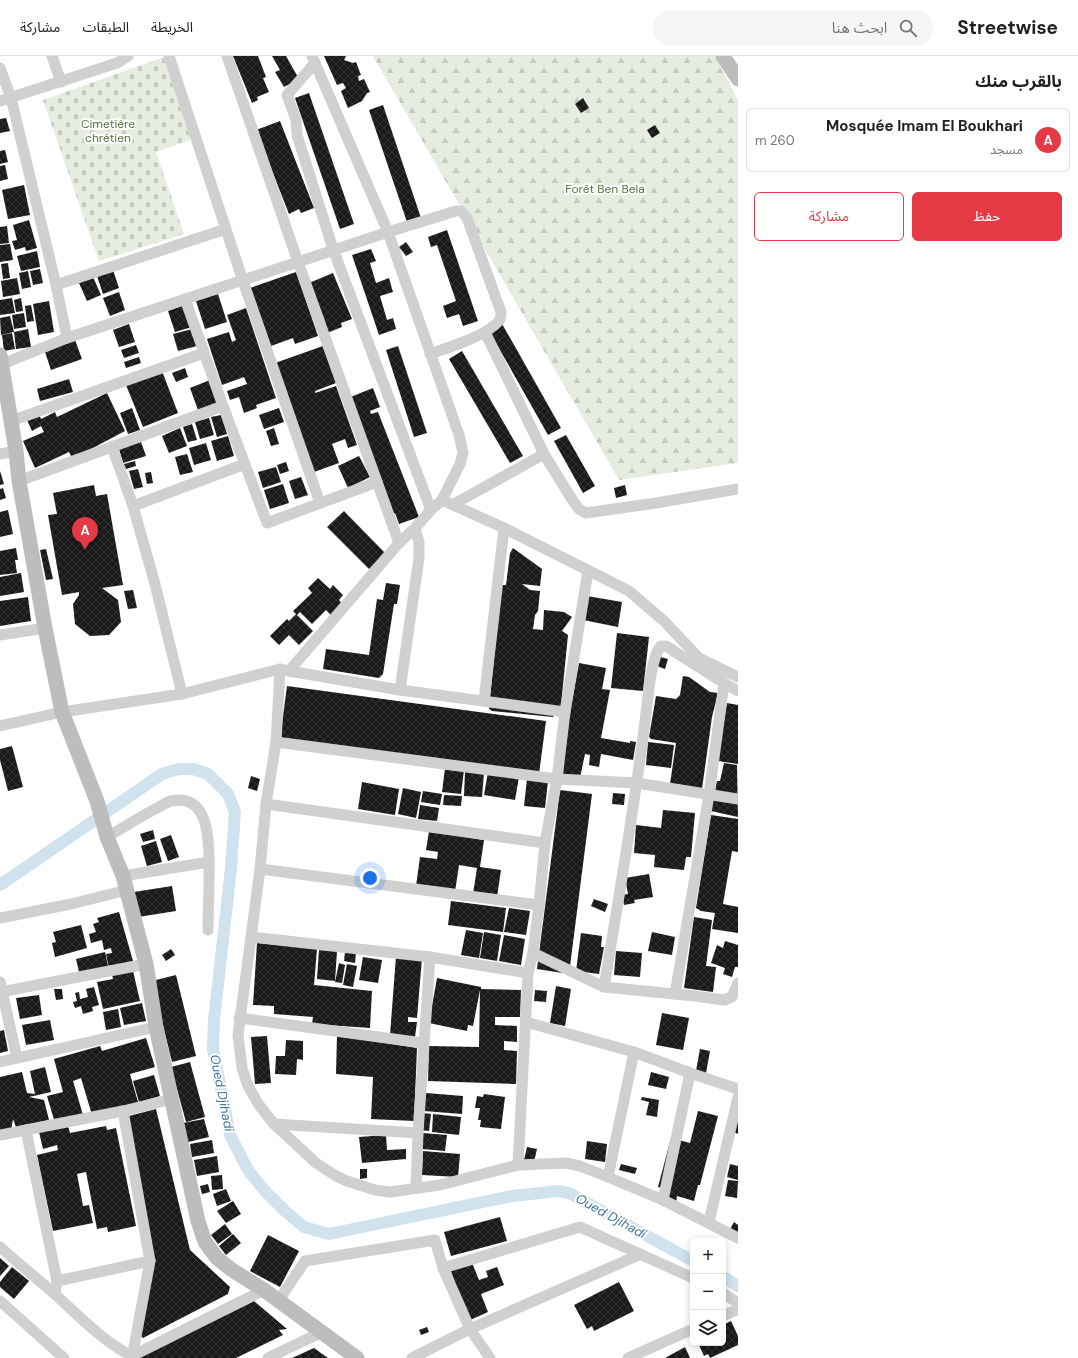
<!DOCTYPE html>
<html lang="ar">
<meta charset="utf-8">
<style>
body{margin:0;font-family:"DM Sans","Noto Sans Arabic",sans-serif;background:#f6f6f6;color:#202124;direction:rtl}
.controls{position:absolute;right:12px;bottom:12px;display:grid;overflow:hidden;border-radius:6px;box-shadow:0 2px 10px #0003}
.controls button{width:36px;height:36px;display:grid;place-items:center;padding:0;border:0;border-bottom:1px solid #e0e0e0;background:#fff;color:#202124;font:20px sans-serif}
.you{position:absolute;left:370px;top:822px;width:14px;height:14px;margin:-10px;border:3px solid #fff;border-radius:50%;background:#1a73e8;box-shadow:0 0 0 6px #1a73e833}
.badge{display:grid;place-items:center;width:26px;height:26px;border-radius:50%;background:#e63946;color:#fff;font-size:13px;font-weight:700}
.pin{position:absolute;translate:-50% -33px;filter:drop-shadow(0 1px 2px #0008)}
.pin::after{content:'';position:absolute;top:21px;width:14px;height:12px;background:inherit;clip-path:polygon(0 0,100% 0,50% 100%)}
.list{margin:0;padding:0;list-style:none}
h2{display:flex;justify-content:space-between;align-items:center;height:52px;margin:0;padding:0 16px;font-size:17px}
h2 small{font-size:13px;font-weight:400;color:#757577}
.list li{display:grid;grid-template-columns:26px 1fr auto;gap:12px;align-items:center;box-sizing:border-box;height:64px;margin:0 8px 8px;padding:0 8px;border:1px solid #e0e0e0;border-radius:6px}
.list b{display:block;font-size:15px;white-space:nowrap}
.list p{margin:0;font-size:13px;white-space:nowrap;color:#757577}
.list em{font-size:13px;font-style:normal;color:#757577}
.actions{display:flex;gap:8px;padding:12px 16px}
.actions a{flex:1;padding:9px 0;border:1px solid #e63946;border-radius:6px;text-align:center;font-size:14px;color:#e63946}
.actions .main{background:#e63946;color:#fff}
.icon{flex:none;width:22px;height:22px;fill:none;stroke:currentColor;stroke-width:2;stroke-linecap:round;stroke-linejoin:round}
.map{position:relative;flex:none;width:738px;height:1302px;overflow:hidden;direction:ltr}
header{display:flex;align-items:center;gap:24px;box-sizing:border-box;height:56px;padding:0 20px;background:#fff;border-bottom:1px solid #e0e0e0}
header strong{font-size:19px}
nav{display:flex;gap:22px;margin-inline-start:auto;font-size:14px}
.search{width:280px;height:36px;background:#f6f6f6;display:flex;align-items:center;gap:10px;box-sizing:border-box;padding:0 14px;border-radius:22px;color:#757577;font-size:15px}
main{display:flex}
aside{flex:1;background:#fff}
.map>svg:first-child{display:block}
</style>
<header>
<strong>Streetwise</strong>
<div class="search"><svg class="icon" aria-label="search" viewBox="0 0 24 24"><circle cx="10" cy="10" r="6"/><path d="M15 15l6 6"/></svg>ابحث هنا</div>
<nav><a>الخريطة</a><a>الطبقات</a><a>مشاركة</a></nav>
</header>
<main>
<aside>
<h2>بالقرب منك<small></small></h2>
<ul class="list">
<li><span class="badge">A</span><div><b>Mosquée Imam El Boukhari</b><p>مسجد</p></div><em>260 m</em></li>
</ul>
<div class="actions"><a class="main">حفظ</a><a>مشاركة</a></div>
</aside>
<div class="map">
<svg width="738" height="1302" viewBox="0 0 738 1302">
<defs>
<pattern id="forest-firs" width="22" height="20" patternUnits="userSpaceOnUse"><rect width="22" height="20" fill="#e6ecdf"/><path d="M5 1l3.5 6h-7zM16 11l3.5 6h-7z" fill="#c6cbc0"/></pattern>
<pattern id="cemetery-stones" width="16" height="16" patternUnits="userSpaceOnUse"><rect width="16" height="16" fill="#e6ecdf"/><path d="M2 7V4a2 2 0 0 1 4 0v3zM10 15v-3a2 2 0 0 1 4 0v3z" fill="#c6cbc0"/></pattern>
<pattern id="building-cross-hatch" width="8" height="8" patternUnits="userSpaceOnUse"><rect width="8" height="8" fill="#1a1a1a"/><path d="M0 0l8 8M0 8l8-8" fill="none" stroke="#333"/></pattern>
</defs>
<rect width="100%" height="100%" fill="#fff"/>
<path fill="url(#forest-firs)" d="M373,0H715L738,44V407L619,424Z"/>
<path fill="url(#cemetery-stones)" d="M164,1L193,83L156,96L184,178L99,205L43,44Z"/>
<g fill="none" stroke-linecap="round" stroke-linejoin="round">
<g stroke="#cfe2ee" stroke-width="12">
<path d="M0,829L162,718L179,713H193L208,718L228,738L235,756L231,812L214,964L213,993L230,1079L248,1114L264,1134L285,1155L304,1171L329,1178L512,1140L558,1135L569,1137L693,1205"/>
<path d="M723,1221L738,1230"/>
</g>
</g>
<g fill="url(#building-cross-hatch)">
<path d="M233,0H258L266,21L263,22L269,36L257,41L258,44L252,47Z"/>
<path d="M272,0H286L299,23L284,31L275,16L280,14Z"/>
<path d="M324,0H346L344,4L353,7L356,6L361,19L358,20L359,25L364,23L370,36L367,37L362,45L348,52L341,35L346,32L343,27L337,29Z"/>
<path d="M309,37L354,168L340,173L295,42Z"/>
<path d="M583,42L589,52L581,57L575,48Z"/>
<path d="M383,49L421,162L407,166L369,54Z"/>
<path d="M6,62L10,75L0,77V63Z"/>
<path d="M280,65L314,152L301,157L299,153L289,158L256,74Z"/>
<path d="M655,69L660,77L652,82L647,74Z"/>
<path d="M5,94L8,106L0,108V95Z"/>
<path d="M5,109L8,123L0,125V110Z"/>
<path d="M24,129L30,159L8,163L2,134Z"/>
<path d="M29,164L37,192L26,195L25,191L15,194L12,185L17,184L13,169Z"/>
<path d="M7,170L9,187L0,188V171Z"/>
<path d="M447,174L478,265L463,270L459,258L447,262L443,250L456,245L437,189L431,191L428,181Z"/>
<path d="M406,186L413,196L406,200L399,191Z"/>
<path d="M10,188L13,204L0,206V189Z"/>
<path d="M371,193L376,205L370,207L376,227L389,222L393,236L380,240L387,264L393,262L396,273L379,279L352,199Z"/>
<path d="M37,195L40,211L21,215L17,200Z"/>
<path d="M8,207L10,222L3,223L1,208Z"/>
<path d="M40,213L43,227L33,229L30,215Z"/>
<path d="M113,214L119,232L103,238L97,220Z"/>
<path d="M28,215L31,231L22,233L19,217Z"/>
<path d="M296,216L318,280L295,288L293,282L271,290L250,232Z"/>
<path d="M333,217L352,263L341,267L342,271L327,277L323,266L325,265L309,227Z"/>
<path d="M93,221L101,239L87,245L79,227Z"/>
<path d="M17,222L20,238L3,241L1,225Z"/>
<path d="M119,236L125,254L110,260L103,242Z"/>
<path d="M218,238L227,266L205,273L196,245Z"/>
<path d="M12,242L15,257L0,259V244Z"/>
<path d="M21,242L23,255L16,256L14,244Z"/>
<path d="M49,245L54,276L38,279L33,248Z"/>
<path d="M31,249L34,265L27,266L25,250Z"/>
<path d="M185,249L192,271L175,276L168,255Z"/>
<path d="M246,252L276,342L256,349L257,352L244,357L239,341L230,344L227,335L247,328L244,321L222,329L207,283L229,276L232,286L236,284L227,259Z"/>
<path d="M24,257L26,271L14,273L12,259Z"/>
<path d="M10,260L14,276L28,273L31,291L16,293L14,276L1,279L0,262Z"/>
<path d="M501,266L561,372L548,379L488,273Z"/>
<path d="M129,268L135,286L119,291L113,274Z"/>
<path d="M192,273L197,290L178,295L173,278Z"/>
<path d="M12,277L15,293L4,295L2,279Z"/>
<path d="M75,284L82,303L51,314L45,296Z"/>
<path d="M136,289L139,297L124,302L121,294Z"/>
<path d="M323,290L336,327L315,335V337L336,330L357,389L348,392L345,383L332,388L339,407L314,416L275,307Z"/>
<path d="M398,290L427,377L414,381L386,294Z"/>
<path d="M462,295L523,400L510,407L449,303Z"/>
<path d="M139,301L141,307L126,312L124,306Z"/>
<path d="M185,312L188,321L176,326L172,317Z"/>
<path d="M162,315L178,357L143,371L126,329Z"/>
<path d="M69,323L73,336L40,345L37,333Z"/>
<path d="M210,324L218,347L198,354L190,332Z"/>
<path d="M373,332L380,351L370,355L371,358L378,356L419,461L399,468L395,457L391,459L348,342Z"/>
<path d="M107,337L125,375L91,393L92,395L73,404L69,396L35,412L23,385L44,376L41,370L32,375L27,364L39,358L41,363L55,356L57,361Z"/>
<path d="M132,352L140,374L128,378L120,357Z"/>
<path d="M279,352L284,366L264,373L259,359Z"/>
<path d="M221,359L227,378L217,381L211,361Z"/>
<path d="M209,362L214,379L200,383L195,366Z"/>
<path d="M192,368L197,384L188,386L183,371Z"/>
<path d="M180,372L187,390L169,397L162,380Z"/>
<path d="M274,372L279,388L271,390L266,375Z"/>
<path d="M566,379L595,430L583,437L554,385Z"/>
<path d="M228,380L234,400L217,405L211,385Z"/>
<path d="M141,386L146,400L123,407L119,393Z"/>
<path d="M206,387L211,404L194,409L189,392Z"/>
<path d="M187,398L193,416L180,419L175,401Z"/>
<path d="M359,400L370,421L348,432L338,410Z"/>
<path d="M135,405L136,410L126,413L124,408Z"/>
<path d="M286,406L289,415L280,418L277,409Z"/>
<path d="M276,411L281,426L263,432L258,416Z"/>
<path d="M138,413L143,431L134,433L129,415Z"/>
<path d="M0,415L4,428L0,429Z"/>
<path d="M151,416L153,427L147,428L145,417Z"/>
<path d="M301,421L308,439L295,443L289,425Z"/>
<path d="M283,428L289,447L270,453L264,434Z"/>
<path d="M94,429L96,440L107,438L123,529L102,532L118,544L121,566L109,579L90,580L75,568L73,548L79,539V536L62,539L48,459L57,458L53,437Z"/>
<path d="M625,429L627,439L616,442L614,432Z"/>
<path d="M3,432L6,442L0,444V433Z"/>
<path d="M8,454L13,478L0,481V456Z"/>
<path d="M344,455L385,497L369,513L327,471Z"/>
<path d="M16,492L18,504H15L17,517L0,519V495Z"/>
<path d="M513,492L542,513L540,530L522,528L530,534L540,535L538,555L535,559L533,573L543,574L544,554L564,556L572,561L562,575L568,579L561,649L553,661L492,655L489,653L501,529H506L510,497Z"/>
<path d="M46,493L53,523L46,524L40,494Z"/>
<path d="M21,517L24,536L0,540V521Z"/>
<path d="M318,522L330,533L333,529L343,539L339,544L344,550L333,561L326,554L312,568L300,556L297,559L313,575L299,589L289,579L279,589L270,580L287,563L289,565L296,558L293,555L312,537L308,532Z"/>
<path d="M386,527L400,529L397,548H394L383,618L379,622L323,613L326,593L369,599L377,543L383,544Z"/>
<path d="M133,534L137,552L128,553L124,535Z"/>
<path d="M587,540L622,546L618,571L583,564Z"/>
<path d="M28,541L31,565L0,570V545Z"/>
<path d="M617,577L649,581L643,635L611,632Z"/>
<path d="M660,601L668,603L665,613L657,610Z"/>
<path d="M579,607L606,612L602,633L610,634L601,682L630,687V685L636,686L633,704L601,698L599,711L589,709L590,699L585,698L580,722L559,718Z"/>
<path d="M683,620L689,621L710,636L718,637L712,661L701,740L669,735L676,687L651,683L649,681L656,640L676,643L680,639Z"/>
<path d="M287,630L546,665L539,718L280,683Z"/>
<path d="M727,647L738,649V708L718,705Z"/>
<path d="M648,686L674,689L671,712L646,709Z"/>
<path d="M12,690L23,731L8,735L0,704V693Z"/>
<path d="M724,707L737,709L738,761L711,755L717,725H720Z"/>
<path d="M445,712L464,714L461,738L442,736Z"/>
<path d="M465,716L484,717L482,741L464,740Z"/>
<path d="M488,716L519,721L515,744L484,739Z"/>
<path d="M251,720L260,723L257,735L248,732Z"/>
<path d="M527,723L548,725L545,752L524,750Z"/>
<path d="M362,726L399,733L395,759L358,753Z"/>
<path d="M403,732L421,736L416,762L398,758Z"/>
<path d="M560,734L592,738L569,918L537,913Z"/>
<path d="M423,735L442,738L440,749L421,746Z"/>
<path d="M613,737L625,738L624,749L612,748Z"/>
<path d="M444,739L462,740L461,750L443,749Z"/>
<path d="M420,749L439,752L437,765L418,763Z"/>
<path d="M663,754L695,757L691,801H686L684,814L654,811L655,799L634,797L636,769L661,772Z"/>
<path d="M711,759L738,763V796L732,795L723,848L738,851V877L712,873L715,857L701,855L696,852Z"/>
<path d="M153,774L155,783L143,786L140,778Z"/>
<path d="M429,775L484,784L480,811L501,814L497,841L473,838L477,812L459,809L455,836L416,830L420,801L437,803L438,796L426,794Z"/>
<path d="M171,779L179,801L168,805L160,783Z"/>
<path d="M156,785L162,806L147,810L141,790Z"/>
<path d="M649,818L653,841L634,844L635,847L624,849L622,839L628,838L625,822Z"/>
<path d="M172,830L176,855L138,861L134,836Z"/>
<path d="M594,843L608,848L605,856L591,850Z"/>
<path d="M451,845L506,852L503,876L448,869Z"/>
<path d="M509,852L530,855L526,879L504,876Z"/>
<path d="M119,856L133,905L109,912L106,898L112,897L111,892L104,894L102,884L91,887L89,878L96,876L93,868L99,866L97,862Z"/>
<path d="M694,861L712,864L706,910L716,911L713,936L684,932Z"/>
<path d="M81,869L87,892L55,901L52,887L56,886L53,876Z"/>
<path d="M466,874L483,877L479,902L461,899Z"/>
<path d="M484,876L501,879L497,905L480,902Z"/>
<path d="M652,876L675,881L672,899L648,895Z"/>
<path d="M581,877L602,880L601,891H604L599,918L576,915Z"/>
<path d="M504,879L525,883L521,909L499,905Z"/>
<path d="M725,885L738,889V911H735L732,921L723,918L725,912L711,907L717,889L723,892Z"/>
<path d="M257,887L317,893L314,929L372,935L370,972L312,968L313,961L274,958V950L253,949Z"/>
<path d="M171,893L175,899L166,905L162,899Z"/>
<path d="M319,894L337,895L335,925L317,923Z"/>
<path d="M616,895L642,897L640,921L614,919Z"/>
<path d="M105,896L109,914L80,920L76,903Z"/>
<path d="M345,896L356,897L355,907L344,905Z"/>
<path d="M396,900L422,902L417,962L408,961V966H417L415,981L390,979Z"/>
<path d="M363,901L382,904L378,927L359,924Z"/>
<path d="M339,907L345,909L342,927L335,926Z"/>
<path d="M347,908L357,910L353,931L343,929Z"/>
<path d="M133,915L140,945L103,953L97,926L113,923L112,919Z"/>
<path d="M176,919L196,1000L172,1006L152,925Z"/>
<path d="M437,922L481,931V933L521,934L520,961H495V969L517,970V986L504,985V994L517,995L516,1028L428,1025L429,990L479,991L480,934L473,970L468,969L467,975L429,967Z"/>
<path d="M556,930L571,933L565,970L550,967Z"/>
<path d="M94,931L99,949L92,951L93,955L83,958L81,950L75,952L73,946L77,945L75,937L79,936L80,943L88,941L86,933Z"/>
<path d="M54,933H62L63,943L56,944Z"/>
<path d="M535,934L547,935L546,946L534,945Z"/>
<path d="M39,939L42,959L20,963L16,942Z"/>
<path d="M142,947L146,965L124,969L120,952Z"/>
<path d="M118,953L121,971L106,974L103,956Z"/>
<path d="M662,957L689,962L683,994L656,989Z"/>
<path d="M50,964L54,984L26,989L22,969Z"/>
<path d="M4,974L8,995L0,997V975Z"/>
<path d="M337,979L417,992L414,1065L371,1063L373,1021L336,1018Z"/>
<path d="M267,980L271,1027L255,1028L251,981Z"/>
<path d="M146,982L155,1011L130,1018L138,1046L92,1059L81,1022L73,1025L83,1059L55,1067L47,1040L63,1036L54,1003L100,990L102,995Z"/>
<path d="M286,984L303,985V1004L297,1003L296,1019L275,1018L276,1000H285Z"/>
<path d="M700,993L710,995L706,1017L696,1015Z"/>
<path d="M190,1006L205,1061L186,1066L171,1011Z"/>
<path d="M45,1011L51,1036L29,1041L44,1044L49,1064L16,1071L13,1063L11,1075L0,1076V1021L22,1016L27,1037L35,1038L30,1015Z"/>
<path d="M651,1016L669,1021L666,1033L648,1029Z"/>
<path d="M154,1019L160,1040L139,1046L133,1025Z"/>
<path d="M426,1037L463,1040L462,1058L424,1055Z"/>
<path d="M484,1038L505,1041L501,1073L480,1071L481,1064H478L480,1052H475L477,1040L483,1041Z"/>
<path d="M642,1041L659,1044L657,1061L646,1059L649,1046L641,1044Z"/>
<path d="M156,1053L190,1194L230,1231L228,1238L143,1282L135,1276L152,1207L125,1061Z"/>
<path d="M698,1055L718,1060L700,1129H698L694,1145L677,1140L676,1147L667,1145L670,1134L658,1131L671,1082L690,1087Z"/>
<path d="M423,1057L431,1058L429,1075L420,1074Z"/>
<path d="M433,1058L461,1061L459,1079L432,1076Z"/>
<path d="M204,1063L209,1081L188,1086L183,1067Z"/>
<path d="M738,1065V1078L734,1076Z"/>
<path d="M68,1070L70,1077L106,1070L107,1074L116,1072L136,1170L108,1176L107,1171L97,1173L86,1116L77,1118L83,1150L89,1149L93,1167L53,1175L37,1099L58,1094L57,1089L43,1093L39,1076Z"/>
<path d="M423,1077L447,1079L445,1095L422,1093Z"/>
<path d="M386,1079L387,1094L406,1093V1103L362,1107L359,1081Z"/>
<path d="M212,1084L214,1097L192,1101L190,1088Z"/>
<path d="M587,1085L607,1088L605,1106L585,1103Z"/>
<path d="M527,1091L537,1093L534,1106L524,1104Z"/>
<path d="M423,1095L460,1098L458,1121L422,1119Z"/>
<path d="M217,1100L219,1116L197,1120L194,1104Z"/>
<path d="M621,1108L637,1112L635,1118L619,1114Z"/>
<path d="M730,1108L738,1110V1124L727,1121Z"/>
<path d="M360,1113H367V1122L360,1123Z"/>
<path d="M222,1119L223,1133L212,1134L211,1120Z"/>
<path d="M728,1124L738,1125L737,1142L725,1140Z"/>
<path d="M208,1128L210,1136L202,1138L200,1130Z"/>
<path d="M226,1133L231,1145L217,1150L213,1138Z"/>
<path d="M233,1145L241,1158L226,1167L217,1155Z"/>
<path d="M500,1161L507,1185L451,1200L444,1176Z"/>
<path d="M734,1166L738,1169V1180L729,1175Z"/>
<path d="M225,1168L232,1178L218,1188L211,1179Z"/>
<path d="M233,1178L241,1187L226,1199L219,1190Z"/>
<path d="M268,1179L299,1195L280,1231L250,1215Z"/>
<path d="M0,1202L9,1210L0,1220Z"/>
<path d="M472,1207L479,1224L488,1221L486,1215L497,1211L504,1229L481,1238L488,1256L468,1265L451,1215Z"/>
<path d="M12,1211L29,1225L14,1243L0,1231V1226Z"/>
<path d="M619,1226L634,1255L594,1275L592,1270L587,1273L574,1249Z"/>
<path d="M254,1245L287,1273L279,1274L283,1279L236,1302H138Z"/>
<path d="M731,1265L738,1280V1289L710,1302L708,1298L704,1300L698,1287H723V1269Z"/>
<path d="M427,1271L429,1276L421,1279L419,1274Z"/>
<path d="M685,1291L690,1302H665Z"/>
<path d="M314,1292L328,1302H292Z"/>
</g>
<g fill="none" stroke-linecap="round" stroke-linejoin="round">
<g stroke="#d0d0d0" stroke-width="11">
<path d="M52,0L61,26"/>
<path d="M169,0L243,225L320,447"/>
<path d="M227,0L298,206L399,487"/>
<path d="M315,7L287,39L296,64L297,79L333,193L431,454"/>
<path d="M0,12L11,42L56,229L67,282"/>
<path d="M0,45L117,7L128,0"/>
<path d="M56,229L226,173"/>
<path d="M185,243L223,350L267,467L377,426"/>
<path d="M485,276L544,398L573,445L579,453L586,457L656,447L738,433"/>
<path d="M0,309L67,282L298,206L388,176L456,155H461L467,162L501,256C501,259 501,262 499,265C486,280 450,291 430,298"/>
<path d="M11,365L204,297"/>
<path d="M112,391L133,450L245,408"/>
<path d="M0,398L16,395"/>
<path d="M19,425L223,350"/>
<path d="M442,444L504,472L629,535L664,565L699,602L738,621"/>
<path d="M454,448L544,398"/>
<path d="M133,450L155,528L182,638"/>
<path d="M0,579L45,572"/>
<path d="M280,613L276,686L266,748L545,787"/>
<path d="M289,615L400,634L565,656"/>
<path d="M400,634L419,502V486L415,472"/>
<path d="M484,645L504,472"/>
<path d="M0,670L62,656L182,638L280,613L289,615L399,487L415,472L431,454L442,444L460,408L463,397L459,379L388,176L312,0"/>
<path d="M276,686L557,723L637,727L738,743"/>
<path d="M266,748L260,813L238,979L242,1012L248,1030L259,1049L274,1068L316,1107L336,1120L347,1125L375,1134L390,1136L440,1129L518,1109L566,1107L580,1110L608,1121L663,1144L738,1182"/>
<path d="M107,781C124,771 140,761 157,752C162,750 166,746 171,745C214,736 209,798 209,825C209,841 208,857 208,874"/>
<path d="M260,813L539,849"/>
<path d="M123,820L209,806"/>
<path d="M0,862L71,848L127,834"/>
<path d="M251,881L430,901L528,917"/>
<path d="M533,897L604,931L695,940L724,944L732,941L738,927"/>
<path d="M0,926L17,1002"/>
<path d="M604,931C619,840 635,749 646,657C648,642 651,600 661,590H666L724,627L738,635"/>
<path d="M0,936L146,908"/>
<path d="M675,938L709,739L724,627"/>
<path d="M239,962L423,987"/>
<path d="M526,966L634,996L690,1017L738,1033"/>
<path d="M0,1006L156,971"/>
<path d="M123,1055L150,1205L132,1302"/>
<path d="M274,1068L418,1077"/>
<path d="M26,1074L57,1225L55,1238"/>
<path d="M0,1079L123,1055L173,1043"/>
<path d="M518,1109L528,917L533,897L539,849L545,787L557,723L565,656L588,515"/>
<path d="M608,1121L634,996"/>
<path d="M416,1132L418,1077L430,901"/>
<path d="M663,1144L690,1017"/>
<path d="M709,1166L738,1041"/>
<path d="M0,1191C19,1208 39,1224 58,1241C82,1263 104,1286 132,1300L264,1234"/>
<path d="M57,1225L150,1205"/>
<path d="M723,1237L738,1247"/>
<path d="M279,1244L305,1205L435,1184L443,1212"/>
<path d="M0,1245L64,1302"/>
<path d="M723,1260L738,1253"/>
<path d="M268,1302L322,1276"/>
<path d="M412,1302L470,1273L641,1198"/>
<path d="M490,1302L470,1273L443,1212L580,1171L693,1222"/>
<path d="M628,1302L693,1273"/>
</g>
<g stroke="#bdbdbd" stroke-width="15">
<path d="M723,0L738,23"/>
<path d="M0,299L16,395L19,425L45,572L62,656L97,745L107,781L123,820L146,908L156,971L198,1165L205,1186L217,1202L232,1214L264,1234L357,1302"/>
</g>
</g>
<g text-anchor="middle" dominant-baseline="central" stroke-width="4" stroke-linejoin="round" paint-order="stroke">
<g font-size="12" fill="#56703f" stroke="#fff">
<text x="108" y="68">Cimetière<tspan x="108" dy="14">chrétien</tspan></text>
<text x="605" y="133">Forêt Ben Bela</text>
</g>
<g font-size="13" font-style="italic" fill="#3f7597" stroke="#fff">
<text transform="translate(222 1037) rotate(79)">Oued Djihadi</text>
<text transform="translate(611 1160) rotate(29)">Oued Djihadi</text>
</g>
</g>
</svg>
<div class="controls">
<button>+</button>
<button>−</button>
<button><svg class="icon" aria-label="layers" viewBox="0 0 24 24"><path d="M12 4l9 5-9 5-9-5zM3 14l9 5 9-5"/></svg></button>
</div>
<div class="you"></div>
<div class="pin badge" style="left:85px;top:494px">A</div>
</div>
</main>
